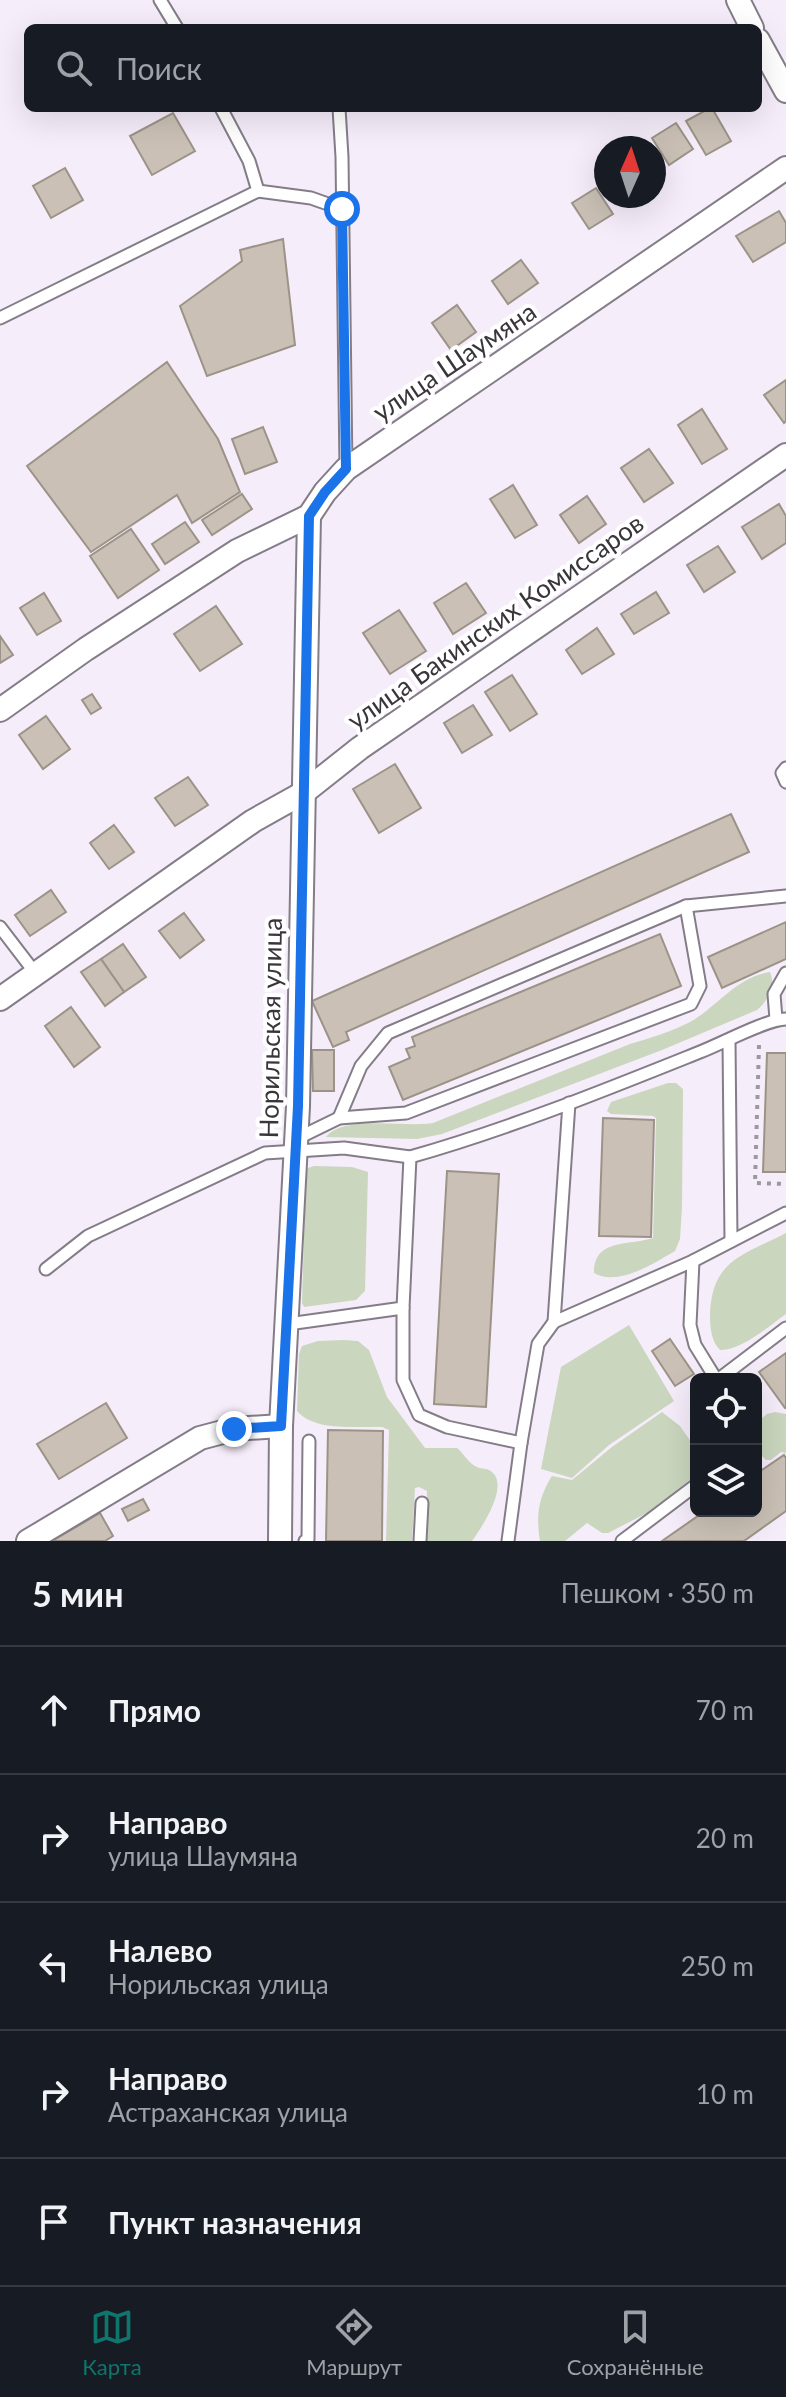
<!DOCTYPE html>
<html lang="ru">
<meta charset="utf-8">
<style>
body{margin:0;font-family:Lato,sans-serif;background:#242831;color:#f1f3f6}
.controls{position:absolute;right:24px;bottom:24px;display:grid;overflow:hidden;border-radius:12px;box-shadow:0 8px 32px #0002}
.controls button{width:72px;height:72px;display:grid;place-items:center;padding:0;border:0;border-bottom:2px solid #363941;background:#171b24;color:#f1f3f6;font:40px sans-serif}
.compass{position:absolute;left:594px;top:136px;width:72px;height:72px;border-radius:50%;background:#171b24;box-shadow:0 8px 32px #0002;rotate:3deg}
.stop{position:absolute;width:24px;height:24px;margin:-18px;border:6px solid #1a73e8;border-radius:50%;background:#fff}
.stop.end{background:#1a73e8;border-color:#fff;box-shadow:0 2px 8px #0008}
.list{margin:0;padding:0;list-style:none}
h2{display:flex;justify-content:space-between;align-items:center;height:104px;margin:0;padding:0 32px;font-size:34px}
h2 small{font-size:26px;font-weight:400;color:#9ea1a6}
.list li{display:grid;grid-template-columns:52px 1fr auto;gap:24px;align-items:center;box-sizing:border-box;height:128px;padding:0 32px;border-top:2px solid #363941}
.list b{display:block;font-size:30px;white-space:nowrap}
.list p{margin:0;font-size:26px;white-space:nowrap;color:#9ea1a6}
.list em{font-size:26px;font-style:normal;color:#9ea1a6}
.icon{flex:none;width:44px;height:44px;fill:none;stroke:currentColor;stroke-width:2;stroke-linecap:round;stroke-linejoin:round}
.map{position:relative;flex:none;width:786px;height:1541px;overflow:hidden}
.search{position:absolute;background:#171b24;box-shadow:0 8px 32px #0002;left:24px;right:24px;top:24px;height:88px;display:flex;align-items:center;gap:20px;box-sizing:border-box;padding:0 28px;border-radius:12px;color:#9ea1a6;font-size:30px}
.sheet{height:744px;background:#171b24}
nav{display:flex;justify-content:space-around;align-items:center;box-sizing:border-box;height:112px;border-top:2px solid #363941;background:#171b24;font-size:22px;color:#9ea1a6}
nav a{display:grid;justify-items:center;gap:4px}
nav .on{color:#0f766e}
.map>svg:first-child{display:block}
</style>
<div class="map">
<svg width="786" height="1541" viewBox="0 0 786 1541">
<rect width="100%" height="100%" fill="#f6edfa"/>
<g fill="#cad6be">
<path d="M770,972C776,986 768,1001 757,1010L662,1050L442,1134L417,1139L326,1137C344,1114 405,1128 433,1123L630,1044C650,1038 671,1032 690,1022C717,1007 736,977 770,972Z"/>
<path d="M668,1083H676L683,1089L682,1207L680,1239L675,1251C654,1263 618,1287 594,1273C594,1238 629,1246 653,1238L656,1118L653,1116L611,1114L607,1111L611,1102Z"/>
<path d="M314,1166L352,1167L368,1172L365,1291L356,1300L304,1307L302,1303L306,1172L308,1168Z"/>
<path d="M786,1233V1314C769,1326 741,1351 720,1350C711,1341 710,1327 710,1314C712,1259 744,1255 786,1233Z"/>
<path d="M629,1325L674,1401L609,1445L572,1478L541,1469L561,1367Z"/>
<path d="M344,1340L358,1341L369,1350L387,1397L425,1448H457C463,1453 468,1462 475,1466C481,1470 488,1467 493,1473C508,1488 482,1527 472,1541H425L427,1491L419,1487L415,1488L412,1541H386L389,1430L382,1427C357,1426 315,1432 297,1411L299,1354L302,1346L318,1341Z"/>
<path d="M662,1412L680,1426L696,1449V1475L649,1512L608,1533H602L587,1523L565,1541H540C536,1517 538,1500 550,1479L552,1476L572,1480L612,1447Z"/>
<path d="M775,1412L786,1414V1453L781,1452L771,1460H766L756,1450V1423L767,1414Z"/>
</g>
<g fill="#cac0b5" stroke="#9c9388" stroke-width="2">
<path d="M710,108H712L731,141L706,155L686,121Z"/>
<path d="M173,113L195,151L152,175L130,136Z"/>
<path d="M676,123L693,149L669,165L652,138Z"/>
<path d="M65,168L83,200L51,218L33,186Z"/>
<path d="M596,188L613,214L589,229L572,203Z"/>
<path d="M779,211L786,223V242L753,262L736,236Z"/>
<path d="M283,239L295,345L207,376L180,306L242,261L240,250Z"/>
<path d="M521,260L538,283L508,304L492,281Z"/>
<path d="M457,305L476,332L451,350L432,323Z"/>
<path d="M167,362L218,439L240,492L192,523L177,495L91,552L27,466Z"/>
<path d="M786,380V421L784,423L764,395Z"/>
<path d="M702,409L727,449L702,464L678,425Z"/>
<path d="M263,427L277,462L245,474L232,439Z"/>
<path d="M649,449L673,483L644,502L621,468Z"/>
<path d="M513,485L537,525L515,538L490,499Z"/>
<path d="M242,494L252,509L212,535L202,520Z"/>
<path d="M587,496L606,524L579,543L560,515Z"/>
<path d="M779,504L786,516V543L762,559L742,527Z"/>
<path d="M185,522L199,542L165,564L152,544Z"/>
<path d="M131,529L159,570L118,598L90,556Z"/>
<path d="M718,546L735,572L704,592L687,565Z"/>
<path d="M466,583L486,613L453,634L434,603Z"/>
<path d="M656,592L669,613L634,634L621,614Z"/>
<path d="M44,593L61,621L37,635L20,608Z"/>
<path d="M216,606L242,644L200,671L174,634Z"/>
<path d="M399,610L426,651L390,674L363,633Z"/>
<path d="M597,628L614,654L582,674L566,650Z"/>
<path d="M0,636L13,655L0,663Z"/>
<path d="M512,675L537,714L510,731L485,692Z"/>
<path d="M92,694L101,708L91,714L82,700Z"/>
<path d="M473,705L492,735L462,753L444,723Z"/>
<path d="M46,716L70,749L43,769L19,735Z"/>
<path d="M395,764L421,808L379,833L353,789Z"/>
<path d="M188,777L208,805L175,826L155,798Z"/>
<path d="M731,814L749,852L346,1032L349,1040L333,1047L312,1001Z"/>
<path d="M114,825L134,852L109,869L90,843Z"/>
<path d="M51,890L66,912L30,936L15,915Z"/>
<path d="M184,913L204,940L180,958L159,931Z"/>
<path d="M786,922V959L722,988L708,957Z"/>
<path d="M660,934L681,986L403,1100L389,1067L410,1058L406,1049L415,1046L412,1037Z"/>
<path d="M123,944L146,977L124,992L101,959Z"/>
<path d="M101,959L124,992L105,1006L81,972Z"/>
<path d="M71,1007L100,1047L74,1067L45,1026Z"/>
<path d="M312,1050H334V1091H313Z"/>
<path d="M767,1053H786V1172H763Z"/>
<path d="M603,1118L654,1120L651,1237L599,1236Z"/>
<path d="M447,1171L499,1174L486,1407L434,1404Z"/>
<path d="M670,1339L694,1374L675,1386L652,1351Z"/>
<path d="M786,1353V1408H785L759,1372Z"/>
<path d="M106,1403L127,1438L59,1479L37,1444Z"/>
<path d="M328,1430L383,1431L382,1541H326Z"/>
<path d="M784,1455L786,1458V1511L744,1541H662L705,1511H756V1474Z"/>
<path d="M143,1499L149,1510L128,1521L122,1509Z"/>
<path d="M100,1513L113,1536L105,1541H52Z"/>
</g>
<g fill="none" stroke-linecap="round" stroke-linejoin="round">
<g stroke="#847d88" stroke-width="15">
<g id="lane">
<path d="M160,0L177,28"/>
<path d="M339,108L342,157L346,469"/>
<path d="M258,191L311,198L342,209"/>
<path d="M0,318L258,191L249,161L221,108"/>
<path d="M786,768L782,773L786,782"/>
<path d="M0,927L36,974"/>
<path d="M776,1019L774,994L786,973"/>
<path d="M729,1041L731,1241"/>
<path d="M339,1118L361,1066L388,1033L686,906L786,896"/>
<path d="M296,1139L339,1118L406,1113L691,1004L700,986L686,906"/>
<path d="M693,1261L690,1325L695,1345L716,1379"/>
<path d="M46,1269L88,1236L265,1153L344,1148L410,1157"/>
<path d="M554,1322L693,1261L786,1213"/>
<path d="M288,1324L403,1308"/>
<path d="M719,1379L786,1328"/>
<path d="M521,1443L447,1427L419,1415L403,1380V1308L410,1157C509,1129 605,1090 700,1052C721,1044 767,1019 786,1019"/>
<path d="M305,1541L308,1539L309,1441"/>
<path d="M420,1541L422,1503"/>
<path d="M508,1541L521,1443L538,1344L554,1322L569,1103"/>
<path d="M622,1541L696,1485"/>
</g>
</g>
<g stroke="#847d88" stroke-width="26">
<g id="street">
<path d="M738,0L752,28"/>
<path d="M758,40L786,91"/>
<path d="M0,710L86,649L237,551L309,516L325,492L346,469L786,168"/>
<path d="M0,999L253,821L303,793L360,748L786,455"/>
<path d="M28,1541L200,1438L234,1429L281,1426"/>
<path d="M280,1541L281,1426L298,1106L309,516"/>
</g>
</g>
<path stroke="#9d97a0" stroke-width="4" stroke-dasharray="4 6" stroke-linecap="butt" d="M759,1045L755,1183L786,1184"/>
<use href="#lane" stroke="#fff" stroke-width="11"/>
<use href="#street" stroke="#fff" stroke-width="22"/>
</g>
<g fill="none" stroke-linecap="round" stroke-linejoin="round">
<path stroke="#1a73e8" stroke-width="10" d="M234,1429L281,1426L298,1106L309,516L325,492L346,469L342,209"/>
</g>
<g text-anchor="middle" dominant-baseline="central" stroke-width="8" stroke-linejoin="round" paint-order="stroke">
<g font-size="26" fill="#39363b" stroke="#fff">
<text transform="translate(454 361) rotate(-34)">улица Шаумяна</text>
<text transform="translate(495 621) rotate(-35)">улица Бакинских Комиссаров</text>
<text transform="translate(270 1028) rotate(-89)">Норильская улица</text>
</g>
</g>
</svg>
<div class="controls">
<button><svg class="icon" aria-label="locate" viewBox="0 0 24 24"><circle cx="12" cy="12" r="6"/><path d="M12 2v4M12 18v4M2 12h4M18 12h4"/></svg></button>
<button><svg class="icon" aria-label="layers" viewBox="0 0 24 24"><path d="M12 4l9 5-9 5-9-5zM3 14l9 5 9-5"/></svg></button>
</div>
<svg class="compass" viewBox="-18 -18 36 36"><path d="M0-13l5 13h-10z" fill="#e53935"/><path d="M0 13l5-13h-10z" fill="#9ea1a6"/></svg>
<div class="stop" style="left:342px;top:209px"></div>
<div class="stop end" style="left:234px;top:1429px"></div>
<div class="search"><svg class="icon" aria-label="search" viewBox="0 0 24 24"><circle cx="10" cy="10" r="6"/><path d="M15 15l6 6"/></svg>Поиск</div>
</div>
<section class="sheet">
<h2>5 мин<small>Пешком · 350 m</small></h2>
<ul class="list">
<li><svg class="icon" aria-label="ahead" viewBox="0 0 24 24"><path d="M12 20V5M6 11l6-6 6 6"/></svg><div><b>Прямо</b></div><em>70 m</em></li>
<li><svg class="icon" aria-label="right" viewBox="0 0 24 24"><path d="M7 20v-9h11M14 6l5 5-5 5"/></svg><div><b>Направо</b><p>улица Шаумяна</p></div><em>20 m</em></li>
<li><svg class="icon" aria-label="left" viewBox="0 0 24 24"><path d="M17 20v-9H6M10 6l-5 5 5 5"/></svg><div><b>Налево</b><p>Норильская улица</p></div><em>250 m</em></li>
<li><svg class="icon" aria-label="right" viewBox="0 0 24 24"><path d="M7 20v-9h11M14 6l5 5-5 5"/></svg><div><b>Направо</b><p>Астраханская улица</p></div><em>10 m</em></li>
<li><svg class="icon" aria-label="arrive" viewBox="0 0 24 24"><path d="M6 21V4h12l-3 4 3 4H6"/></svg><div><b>Пункт назначения</b></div></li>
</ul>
</section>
<nav>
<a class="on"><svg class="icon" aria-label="map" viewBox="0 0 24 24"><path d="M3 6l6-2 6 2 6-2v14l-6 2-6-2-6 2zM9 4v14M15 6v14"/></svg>Карта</a>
<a><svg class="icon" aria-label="directions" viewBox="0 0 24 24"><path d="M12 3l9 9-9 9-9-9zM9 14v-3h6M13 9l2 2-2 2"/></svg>Маршрут</a>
<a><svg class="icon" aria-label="saved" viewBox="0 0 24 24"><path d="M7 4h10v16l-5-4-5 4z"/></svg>Сохранённые</a>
</nav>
